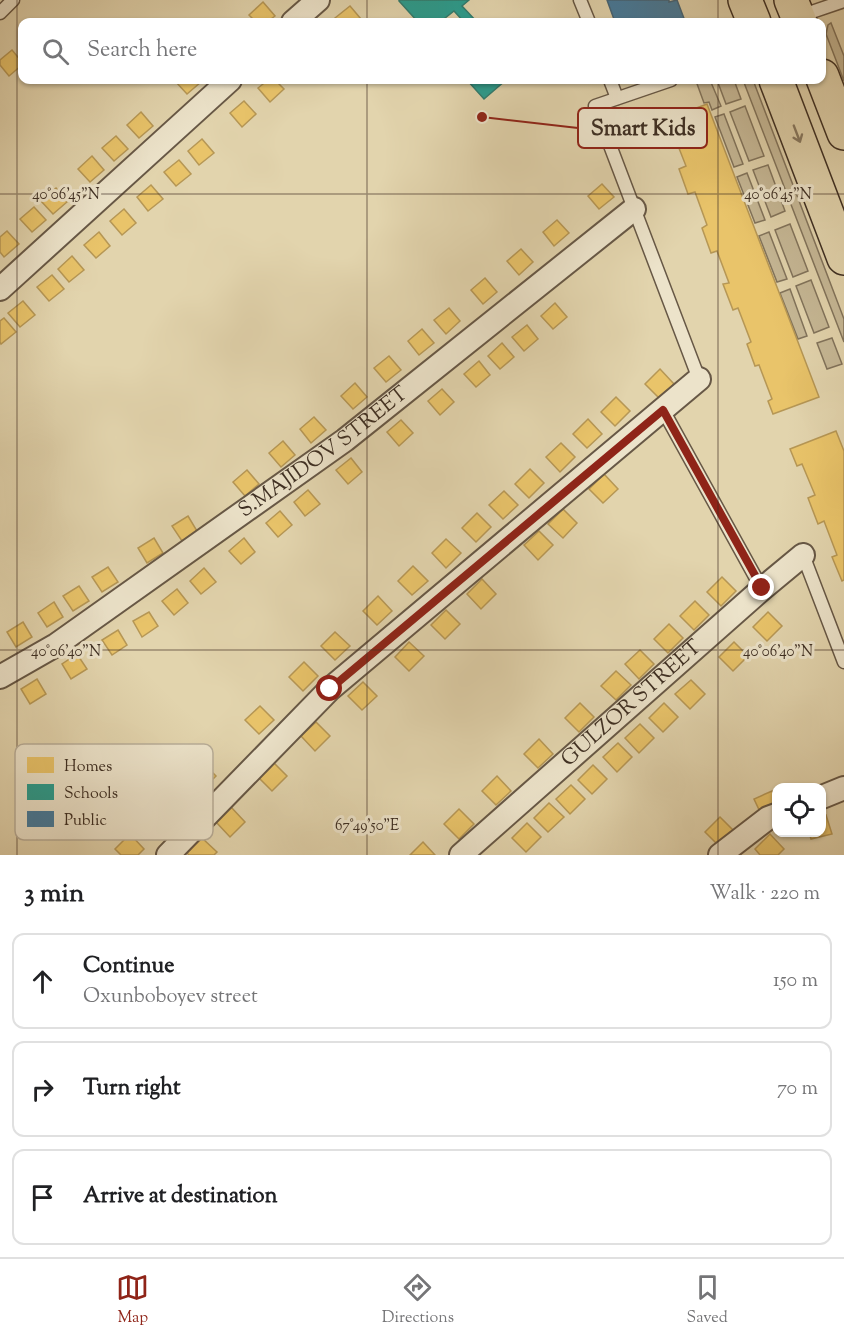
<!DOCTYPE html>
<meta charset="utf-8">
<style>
body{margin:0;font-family:"Sorts Mill Goudy",serif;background:#f2f2f2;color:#202124}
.controls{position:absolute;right:18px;bottom:18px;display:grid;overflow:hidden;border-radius:12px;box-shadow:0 2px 4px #0004}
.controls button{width:54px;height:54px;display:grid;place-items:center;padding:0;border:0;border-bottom:2px solid #e0e0e0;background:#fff;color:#202124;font:30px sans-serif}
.stop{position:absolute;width:18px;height:18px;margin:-14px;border:4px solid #8f2418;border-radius:50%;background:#fff}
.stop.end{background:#8f2418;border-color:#fff;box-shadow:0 2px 6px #0008}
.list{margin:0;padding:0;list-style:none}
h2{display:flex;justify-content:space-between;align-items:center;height:78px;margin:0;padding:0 24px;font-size:26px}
h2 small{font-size:20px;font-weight:400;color:#757577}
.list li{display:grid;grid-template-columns:39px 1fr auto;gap:18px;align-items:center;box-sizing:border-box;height:96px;margin:0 12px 12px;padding:0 12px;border:2px solid #e0e0e0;border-radius:12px}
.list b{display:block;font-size:22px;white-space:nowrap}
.list p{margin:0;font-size:20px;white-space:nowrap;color:#757577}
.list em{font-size:20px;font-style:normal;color:#757577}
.icon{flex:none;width:33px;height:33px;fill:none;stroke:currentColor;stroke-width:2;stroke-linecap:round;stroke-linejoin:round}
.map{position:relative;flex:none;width:844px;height:855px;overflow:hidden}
.search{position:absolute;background:#fff;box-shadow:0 2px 4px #0004;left:18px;right:18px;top:18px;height:66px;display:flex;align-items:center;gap:15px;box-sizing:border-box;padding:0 21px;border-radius:12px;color:#757577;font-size:22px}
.sheet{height:402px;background:#fff}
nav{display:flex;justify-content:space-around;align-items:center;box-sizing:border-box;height:84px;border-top:2px solid #e0e0e0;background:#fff;font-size:16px;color:#757577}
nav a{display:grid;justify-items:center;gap:3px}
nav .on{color:#8f2418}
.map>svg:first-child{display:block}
</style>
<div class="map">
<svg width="844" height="855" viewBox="0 0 844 855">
<rect width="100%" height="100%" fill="#e2d4ad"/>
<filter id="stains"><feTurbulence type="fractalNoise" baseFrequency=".00333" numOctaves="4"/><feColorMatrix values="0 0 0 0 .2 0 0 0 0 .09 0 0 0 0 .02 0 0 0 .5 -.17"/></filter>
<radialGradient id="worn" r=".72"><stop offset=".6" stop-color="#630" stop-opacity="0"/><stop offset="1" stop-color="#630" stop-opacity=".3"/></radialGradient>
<g fill="#c6b896" stroke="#82745c" stroke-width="1.5">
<path d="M831,23L844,56V81L826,34L828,25Z"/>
<path d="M701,80H710L721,106L712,110L709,102L704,103L696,81Z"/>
<path d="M717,80H734L741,99L726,104Z"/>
<path d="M743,80H753L844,319V342Z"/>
<path d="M745,106L764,156L749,161L730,112Z"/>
<path d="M724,114L743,164L734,167L715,117Z"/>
<path d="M768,165L785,211L771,217L753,170Z"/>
<path d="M747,173L765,220L755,223L737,177Z"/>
<path d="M790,224L808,271L793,277L775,230Z"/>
<path d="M769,232L787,279L777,282L759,236Z"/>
<path d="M811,280L829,327L814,333L796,286Z"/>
<path d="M790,289L807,336L798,339L780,293Z"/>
<path d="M832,338L842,364L827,369L817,343Z"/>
</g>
<g fill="#e9c46a" stroke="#b69755" stroke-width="1.5">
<path d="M263,2L275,16L267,22H256L249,15Z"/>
<path d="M350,6L361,19L358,22H339L335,18Z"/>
<path d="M12,50L22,62V65L9,76L0,65V60Z"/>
<path d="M177,80H199L201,82L187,94L175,81Z"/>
<path d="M268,80H275L284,89L270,102L258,88Z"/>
<path d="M244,101L256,114L242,127L230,113Z"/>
<path d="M707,104L819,397L773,414L768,401L772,399L759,365L755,366L747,344L751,342L738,308L733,310L723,284L729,283L717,251L711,253L702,228L707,225L695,192L688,194L679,169L686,166L673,133L667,135L662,121Z"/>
<path d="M141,112L153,126L139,138L127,125Z"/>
<path d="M116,136L128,149L114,161L102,148Z"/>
<path d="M202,139L214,153L199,165L188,151Z"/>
<path d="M92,156L104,170L90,182L78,169Z"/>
<path d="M179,160L191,174L176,186L164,172Z"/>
<path d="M602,184L614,197L599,209L588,196Z"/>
<path d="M151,185L163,199L148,211L137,197Z"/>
<path d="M56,188L67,202L53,214L41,201Z"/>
<path d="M34,207L46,220L32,232L20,219Z"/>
<path d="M124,209L136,223L122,235L110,221Z"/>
<path d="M557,220L569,233L554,246L543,232Z"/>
<path d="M7,231L19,244L4,257L0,252V237Z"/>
<path d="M99,232L110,246L96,258L84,245Z"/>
<path d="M521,249L533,262L519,275L507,261Z"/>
<path d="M72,256L84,270L69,282L58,269Z"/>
<path d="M52,275L64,289L49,301L37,287Z"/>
<path d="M485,278L497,292L483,304L471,290Z"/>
<path d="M23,301L35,315L20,327L8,313Z"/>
<path d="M555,303L567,317L553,329L541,316Z"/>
<path d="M449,308L460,321L446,334L434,320Z"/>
<path d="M4,318L16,332L1,344L0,342V321Z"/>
<path d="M527,325L538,339L524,351L512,337Z"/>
<path d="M422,329L434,343L419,355L408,341Z"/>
<path d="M502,343L514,357L500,369L488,356Z"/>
<path d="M389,356L401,370L386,382L374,368Z"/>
<path d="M479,361L490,375L476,387L464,374Z"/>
<path d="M660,369L674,384L659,398L645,384Z"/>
<path d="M355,383L367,397L353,409L341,396Z"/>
<path d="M442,389L454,402L440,415L428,401Z"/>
<path d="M616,397L630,411L615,426L601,412Z"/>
<path d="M314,417L326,430L311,443L300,429Z"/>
<path d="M588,419L602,434L587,448L573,434Z"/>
<path d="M401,420L413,433L399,446L387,432Z"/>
<path d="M836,431L844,451V580L842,581L832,557L837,555L824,521L818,524L808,498L815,495L802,464L797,466L790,449Z"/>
<path d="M283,441L295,455L281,467L269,453Z"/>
<path d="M561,443L575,457L560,472L546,457Z"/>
<path d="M351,458L362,472L348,484L336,470Z"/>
<path d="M530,469L544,483L529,498L515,484Z"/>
<path d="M247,470L259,484L245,496L233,482Z"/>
<path d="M604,474L618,489L603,503L589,489Z"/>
<path d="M308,490L320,504L305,516L294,502Z"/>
<path d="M504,491L518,505L503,519L489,505Z"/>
<path d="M563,509L577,523L563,538L548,524Z"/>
<path d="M280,511L292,525L278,537L266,523Z"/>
<path d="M477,513L491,527L476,542L462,528Z"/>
<path d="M188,516L197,531L182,541L172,526Z"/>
<path d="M539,531L553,545L538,560L524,545Z"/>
<path d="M154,538L163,553L147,563L138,548Z"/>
<path d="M244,538L255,552L241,564L229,551Z"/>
<path d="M446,539L461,553L446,568L432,553Z"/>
<path d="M413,566L428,581L412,595L398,581Z"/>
<path d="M108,567L118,582L102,592L92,577Z"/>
<path d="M204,568L216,582L201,594L190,581Z"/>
<path d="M722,577L736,591L721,606L707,592Z"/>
<path d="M482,579L496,594L481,609L467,594Z"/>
<path d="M79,586L89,601L73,611L63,596Z"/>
<path d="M177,589L188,603L174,615L162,601Z"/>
<path d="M378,596L392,611L377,625L363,611Z"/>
<path d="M695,601L709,615L694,630L680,616Z"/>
<path d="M54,602L63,617L47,627L38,613Z"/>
<path d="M446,610L460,624L445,639L431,625Z"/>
<path d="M149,612L158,626L142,637L133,621Z"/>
<path d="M768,612L782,626L767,641L753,627Z"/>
<path d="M23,622L32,637L16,647L7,632Z"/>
<path d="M669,624L683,638L668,653L654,639Z"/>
<path d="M118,630L127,645L112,655L102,640Z"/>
<path d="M335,632L350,646L335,660L321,646Z"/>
<path d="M409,642L424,656L409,671L395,657Z"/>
<path d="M734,642L748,656L733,671L719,657Z"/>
<path d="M640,650L654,664L639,679L625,664Z"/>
<path d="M77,654L87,669L71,679L62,664Z"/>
<path d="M304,662L318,676L303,691L289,677Z"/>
<path d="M616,671L631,685L616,700L601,686Z"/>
<path d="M37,679L46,694L30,704L21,689Z"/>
<path d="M691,680L705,694L690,709L675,694Z"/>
<path d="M363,682L377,696L362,710L348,696Z"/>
<path d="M580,703L594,717L579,732L565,718Z"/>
<path d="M664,703L678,717L663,732L649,718Z"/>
<path d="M260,706L274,720L259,734L245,720Z"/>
<path d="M316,722L330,736L315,751L301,736Z"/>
<path d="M640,724L654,738L639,753L625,738Z"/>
<path d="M539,739L553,754L538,768L524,754Z"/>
<path d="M618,743L632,757L617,772L603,757Z"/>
<path d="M202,762L216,776L201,791L187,777Z"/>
<path d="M273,762L287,776L272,791L258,777Z"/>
<path d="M593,765L607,779L592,794L578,780Z"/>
<path d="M497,776L511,791L496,805L482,791Z"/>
<path d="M571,785L585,799L570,814L556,799Z"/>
<path d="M772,791L776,800V809L762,816L754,799Z"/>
<path d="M549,803L564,817L548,832L534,818Z"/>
<path d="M231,807L245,822L230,837L216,822Z"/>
<path d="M459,809L474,824L459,839L444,824Z"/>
<path d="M826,815L832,834L811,839L809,832H822V816Z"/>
<path d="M720,817L734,831L719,846L705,832Z"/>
<path d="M527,823L541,837L526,852L512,838Z"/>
<path d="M130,834L144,849L138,855H121L115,849Z"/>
<path d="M770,834L784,849L778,855H760L755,849Z"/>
<path d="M202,838L217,852L214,855H189L187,853Z"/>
<path d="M423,842L435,855H410Z"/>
</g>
<g fill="#2a9d8f" stroke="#307c6f" stroke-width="1.5">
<path d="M399,0H469L462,6L477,22H464L454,11L440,22H418L399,1Z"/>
<path d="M467,80H506L484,99Z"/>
</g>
<path fill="#457b9d" stroke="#436478" stroke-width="1.5" d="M607,0H669V2L677,0L685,21L682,22H625L624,19L615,22Z"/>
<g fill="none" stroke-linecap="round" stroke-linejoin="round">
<g stroke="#675846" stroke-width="15">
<g id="lane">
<path d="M580,0L589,22"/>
<path d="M0,13L13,0"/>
<path d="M800,16L844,1"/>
<path d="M610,80L617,98"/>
<path d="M671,80L595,106L699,379"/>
<path d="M663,410L762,589"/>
<path d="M803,555L844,662"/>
</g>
</g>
<g stroke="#675846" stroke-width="26">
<g id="street">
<path d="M293,22L318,0"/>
<path d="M0,289L230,80"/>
<path id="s1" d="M0,677L56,645L345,440L634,209"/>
<path d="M822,797L844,788"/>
<path d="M168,855L330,689L699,379"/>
<path id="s2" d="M461,855L762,589L803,555"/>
<path d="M720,855L768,818L776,815"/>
</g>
</g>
<g stroke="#3e2f23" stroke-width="36">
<g id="primary">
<path d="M745,0L754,22"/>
<path d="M791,0L800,22"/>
<path d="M822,76L844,133"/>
<path d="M776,80L844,258"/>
</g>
</g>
<use href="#lane" stroke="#ece3ca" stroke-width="12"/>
<use href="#street" stroke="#ece3ca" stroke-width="22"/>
<use href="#primary" stroke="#e2d4ad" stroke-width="33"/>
</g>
<defs><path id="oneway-shaft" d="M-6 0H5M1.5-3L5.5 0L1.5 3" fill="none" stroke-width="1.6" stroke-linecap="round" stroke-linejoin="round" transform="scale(1.5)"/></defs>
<use stroke="#887961" href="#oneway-shaft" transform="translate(797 134) rotate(69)"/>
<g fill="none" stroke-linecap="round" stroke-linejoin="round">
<path stroke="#8f2418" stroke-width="8" d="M330,689L663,410L762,588"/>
</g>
<path fill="none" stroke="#3e2f23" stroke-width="1.5" stroke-opacity="0.45" d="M17,0V855M367,0V22M718,0V22M367,80V855M718,80V855M0,194H844M0,650H844"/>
<g text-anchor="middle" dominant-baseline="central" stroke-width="6" stroke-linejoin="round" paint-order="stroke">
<g font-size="21" fill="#3e2f23" stroke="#ece3ca">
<text stroke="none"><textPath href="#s1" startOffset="394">S.MAJIDOV STREET</textPath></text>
<text stroke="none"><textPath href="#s2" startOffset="228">GULZOR STREET</textPath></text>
</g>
</g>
<rect x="15" y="744" width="198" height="96" rx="9" fill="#ece3ca" stroke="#b8ad98" stroke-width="1.5"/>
<rect x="27" y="757" width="27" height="16" fill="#e9c46a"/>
<rect x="27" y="784" width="27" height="16" fill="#2a9d8f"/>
<rect x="27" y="811" width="27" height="16" fill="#457b9d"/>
<g font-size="16" fill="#3e2f23">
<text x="64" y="771">Homes</text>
<text x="64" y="798">Schools</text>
<text x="64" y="825">Public</text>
</g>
<g font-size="15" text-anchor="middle" fill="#3e2f23" stroke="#ece3ca" stroke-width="6" stroke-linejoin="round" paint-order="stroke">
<text x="66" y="199">40°06'45"N</text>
<text x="778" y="199">40°06'45"N</text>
<text x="66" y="656">40°06'40"N</text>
<text x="778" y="656">40°06'40"N</text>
<text x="367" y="830">67°49'50"E</text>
</g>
<path fill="none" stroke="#8f2418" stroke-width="2" d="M482 117L578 128"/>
<circle fill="#8f2418" stroke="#ece3ca" stroke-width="2" cx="482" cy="117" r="6"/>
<rect fill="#ece3ca" stroke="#8f2418" stroke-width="2" x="578" y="108" width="129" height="40" rx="6"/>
<g font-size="22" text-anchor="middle" font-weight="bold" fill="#3e2f23">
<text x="643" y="135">Smart Kids</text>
</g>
<rect width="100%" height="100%" filter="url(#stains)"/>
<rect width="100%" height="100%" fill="url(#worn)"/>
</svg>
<div class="controls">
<button><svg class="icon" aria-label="locate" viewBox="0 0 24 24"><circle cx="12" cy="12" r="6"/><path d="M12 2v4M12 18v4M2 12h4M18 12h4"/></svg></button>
</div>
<div class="stop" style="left:330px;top:689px"></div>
<div class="stop end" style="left:762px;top:588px"></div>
<div class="search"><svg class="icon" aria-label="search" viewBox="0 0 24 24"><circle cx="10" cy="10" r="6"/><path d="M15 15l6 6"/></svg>Search here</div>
</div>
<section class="sheet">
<h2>3 min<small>Walk · 220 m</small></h2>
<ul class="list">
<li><svg class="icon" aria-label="ahead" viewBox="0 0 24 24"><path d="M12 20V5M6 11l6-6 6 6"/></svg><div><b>Continue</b><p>Oxunboboyev street</p></div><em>150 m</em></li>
<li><svg class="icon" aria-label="right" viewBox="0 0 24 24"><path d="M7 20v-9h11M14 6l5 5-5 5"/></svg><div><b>Turn right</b></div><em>70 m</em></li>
<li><svg class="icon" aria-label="arrive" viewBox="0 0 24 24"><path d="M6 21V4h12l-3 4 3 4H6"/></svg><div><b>Arrive at destination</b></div></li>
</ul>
</section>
<nav>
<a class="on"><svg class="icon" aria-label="map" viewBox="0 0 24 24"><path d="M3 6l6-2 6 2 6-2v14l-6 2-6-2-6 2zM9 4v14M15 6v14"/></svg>Map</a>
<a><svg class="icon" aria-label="directions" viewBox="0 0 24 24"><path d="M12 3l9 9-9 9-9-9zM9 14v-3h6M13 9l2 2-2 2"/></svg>Directions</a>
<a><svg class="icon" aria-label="saved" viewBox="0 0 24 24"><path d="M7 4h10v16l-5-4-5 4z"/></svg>Saved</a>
</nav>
